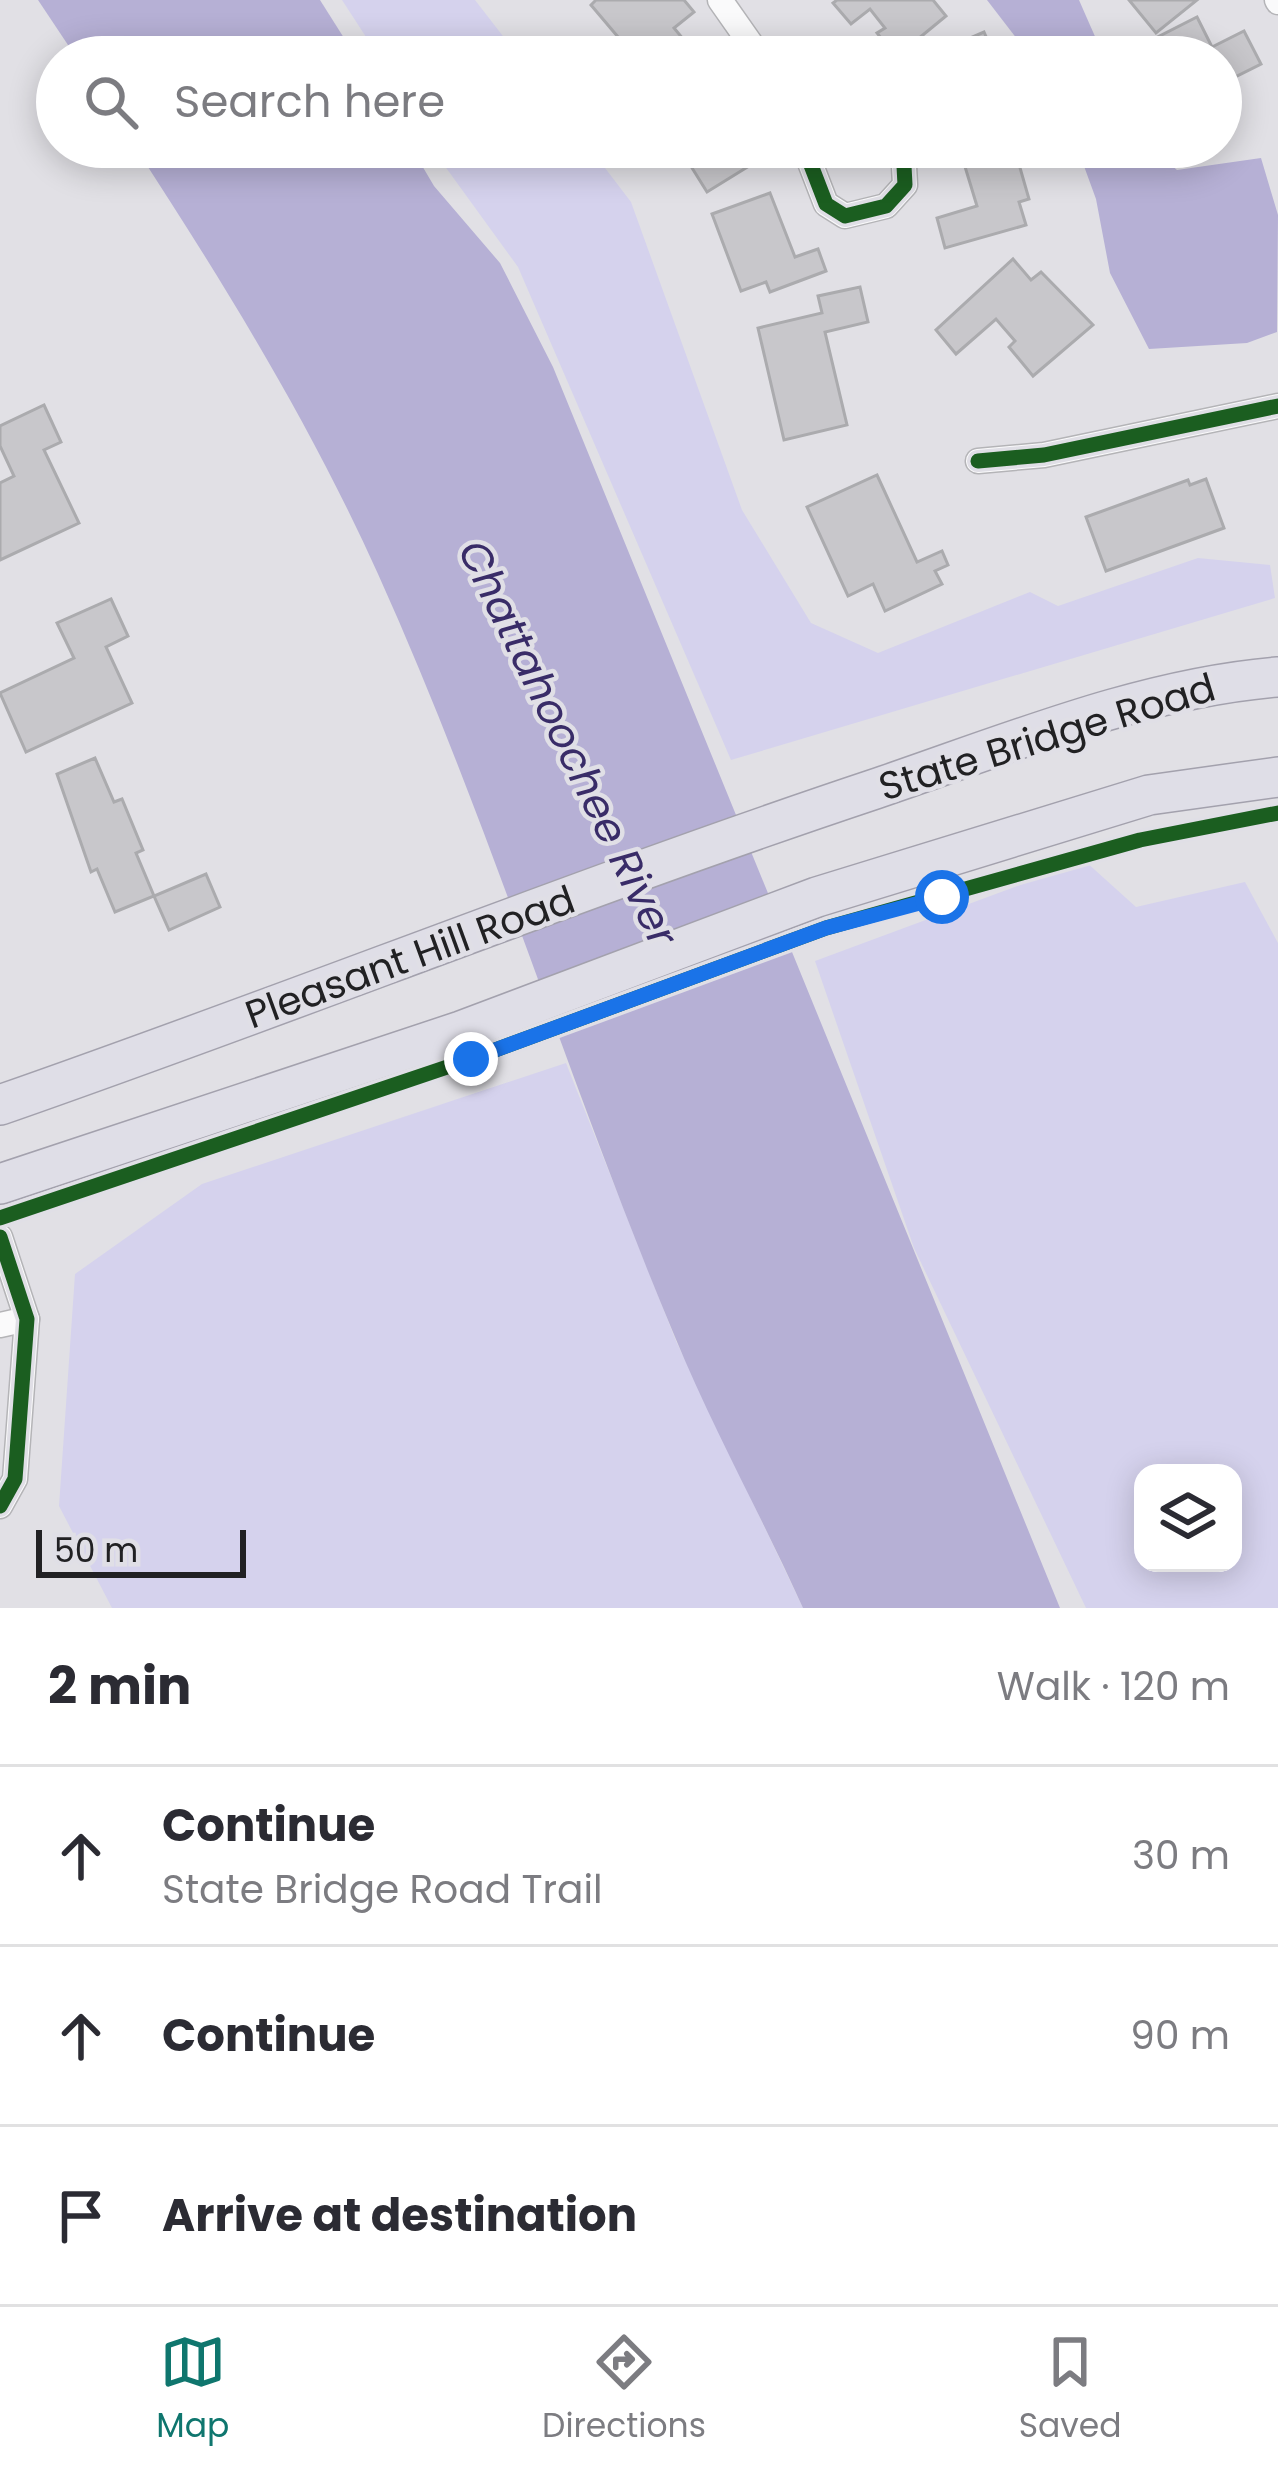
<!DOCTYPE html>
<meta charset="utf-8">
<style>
body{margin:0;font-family:Poppins,sans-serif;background:#f2f2f3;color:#2b2b33}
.controls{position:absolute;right:36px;bottom:36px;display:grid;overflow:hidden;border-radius:24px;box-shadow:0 6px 30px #0003}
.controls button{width:108px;height:108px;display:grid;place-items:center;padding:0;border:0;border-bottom:3px solid #e1e1e2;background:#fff;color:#2b2b33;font:60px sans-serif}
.scale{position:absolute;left:36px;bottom:30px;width:210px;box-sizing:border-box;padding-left:12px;border:6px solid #212123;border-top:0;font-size:33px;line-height:42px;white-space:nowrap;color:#212123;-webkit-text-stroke:9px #e0dfe6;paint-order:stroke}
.stop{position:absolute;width:36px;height:36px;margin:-27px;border:9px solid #1a73e8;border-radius:50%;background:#fff}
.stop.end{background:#1a73e8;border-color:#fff;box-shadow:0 3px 12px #0008}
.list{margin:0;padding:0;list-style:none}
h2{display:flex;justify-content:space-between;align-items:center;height:156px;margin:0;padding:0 48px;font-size:51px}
h2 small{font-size:39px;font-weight:400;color:#7c7c81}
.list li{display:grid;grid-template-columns:78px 1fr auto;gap:36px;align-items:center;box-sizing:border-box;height:180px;padding:0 48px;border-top:3px solid #e1e1e2}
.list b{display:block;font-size:45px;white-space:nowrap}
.list p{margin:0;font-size:39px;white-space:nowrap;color:#7c7c81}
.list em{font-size:39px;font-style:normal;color:#7c7c81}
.icon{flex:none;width:66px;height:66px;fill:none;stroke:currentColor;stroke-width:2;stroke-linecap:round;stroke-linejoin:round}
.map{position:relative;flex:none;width:1278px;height:1608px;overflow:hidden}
.search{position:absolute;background:#fff;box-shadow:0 6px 30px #0003;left:36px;right:36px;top:36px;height:132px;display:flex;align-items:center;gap:30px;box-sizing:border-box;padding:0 42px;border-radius:66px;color:#7c7c81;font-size:45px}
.sheet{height:696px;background:#fff}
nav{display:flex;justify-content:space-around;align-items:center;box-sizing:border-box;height:168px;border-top:3px solid #e1e1e2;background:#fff;font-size:33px;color:#7c7c81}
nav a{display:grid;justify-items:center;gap:6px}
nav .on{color:#0f766e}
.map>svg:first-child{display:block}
</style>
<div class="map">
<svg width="1278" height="1608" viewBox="0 0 1278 1608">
<rect width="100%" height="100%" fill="#e1e0e5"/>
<g fill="#d5d2ed" fill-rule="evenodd">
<path d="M342,0H475L519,57H379Z"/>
<path d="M431,147H589L631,202L742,510L811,623L878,653L1030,592L1058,606L1198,558L1270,565L1275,598L731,760L518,267Z"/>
<path d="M1085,861L1136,907L1245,882L1278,943V1608H1086L914,1248L815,961ZM1143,1473H1233V1563H1143Z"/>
<path d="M566,1063L676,1341L803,1608H112L59,1506L75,1274L202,1184Z"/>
</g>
<g fill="#b6b0d5">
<path d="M38,0H320L356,57H76Z"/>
<path d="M987,0H1079L1104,57H1031Z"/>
<path d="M135,147H411L434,186L500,263L553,367L1060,1608H803C762,1517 713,1429 675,1337C569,1085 490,822 378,574C310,423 225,285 135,147Z"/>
<path d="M1077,147H1150L1177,170L1261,158L1278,215L1277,332L1247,343L1149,349L1110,273L1096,199Z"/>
</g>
<g fill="#c8c7cb" stroke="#ababae" stroke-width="3">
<path d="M596,0H684L694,12L674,28L684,40L664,57L647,45L635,57L591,5Z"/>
<path d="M837,0H933L946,16L896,57L877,33L885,28L870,9L851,24L833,3Z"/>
<path d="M1129,0H1197L1156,33Z"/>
<path d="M1197,17L1212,47L1244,31L1261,64L1221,84V57H1153L1146,43Z"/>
<path d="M984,32L995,57H926Z"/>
<path d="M679,147H737L749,166L707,192Z"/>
<path d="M959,147H1014L1029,199L1019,202L1026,225L945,248L937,218L977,206Z"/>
<path d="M770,193L795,257L818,249L826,271L770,292L766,282L741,291L712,214Z"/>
<path d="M1013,259L1031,280L1041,272L1093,325L1033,376L1009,347L1015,341L996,319L956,354L936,330Z"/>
<path d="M860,287L868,322L825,332L847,425L784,440L758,328L822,313L818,296Z"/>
<path d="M44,405L61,442L44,450L79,523L0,560V483L14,476L0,446V426Z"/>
<path d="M877,475L917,562L942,551L948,565L935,571L942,584L885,611L873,584L848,596L807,507Z"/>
<path d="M1206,479L1224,528L1106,571L1086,517L1188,480L1190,485Z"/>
<path d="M111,599L128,636L106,647L132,703L26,752L0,693L74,658L57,623Z"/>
<path d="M95,758L114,802L122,799L143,850L136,853L154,896L115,912L97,869L91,872L57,774Z"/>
<path d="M206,874L220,907L169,930L154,896Z"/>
</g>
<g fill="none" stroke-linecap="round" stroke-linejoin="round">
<g stroke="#b4b4b7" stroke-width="27">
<g id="minor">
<path d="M720,0L760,57"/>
<path d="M1277,0L1278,2"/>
<path d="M753,48L783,57"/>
<path d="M804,147L826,204L845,216L886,206L905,185L903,147"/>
<path d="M978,461L1044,455L1278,406"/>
<path d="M0,1237L27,1319L15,1479L0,1506"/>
<path d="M0,1325L27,1319"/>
</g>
</g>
<g stroke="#a3a1ad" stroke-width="42">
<g id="trunk">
<path d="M0,1105C293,1003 581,887 875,789C1005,745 1141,688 1278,677"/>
<path d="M0,1184L461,1031L817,897L1149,795L1278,777"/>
</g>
</g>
<use href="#minor" stroke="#fafafb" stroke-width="24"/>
<use href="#trunk" stroke="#dfdee7" stroke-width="39"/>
<g stroke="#e0dfe6" stroke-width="22">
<g id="cycleway">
<path d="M804,147L826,204L845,216L886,206L905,185L903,147"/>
<path d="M978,461L1044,455L1278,406"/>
<path d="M0,1218L471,1059L826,928L1140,840L1278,813"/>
<path d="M0,1237L27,1319L15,1479L0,1506"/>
</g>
</g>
<use href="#cycleway" stroke="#1b5e20" stroke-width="15"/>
</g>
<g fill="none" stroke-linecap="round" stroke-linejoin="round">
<path stroke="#1a73e8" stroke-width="15" d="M471,1059L826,928L942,897"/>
</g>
<g text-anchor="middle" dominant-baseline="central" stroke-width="9" stroke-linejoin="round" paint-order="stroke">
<g font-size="39" fill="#212123" stroke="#e0dfe6">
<text transform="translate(1047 737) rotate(-17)">State Bridge Road</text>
<text transform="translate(410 957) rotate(-20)">Pleasant Hill Road</text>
</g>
<g font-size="42" font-style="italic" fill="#392c68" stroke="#e0dfe6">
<text transform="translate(568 743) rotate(64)">Chattahoochee River</text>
</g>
</g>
</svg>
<div class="controls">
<button><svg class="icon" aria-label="layers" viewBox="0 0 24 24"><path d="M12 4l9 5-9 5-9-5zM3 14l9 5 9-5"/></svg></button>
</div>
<div class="scale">50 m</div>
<div class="stop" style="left:942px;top:897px"></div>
<div class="stop end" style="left:471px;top:1059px"></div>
<div class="search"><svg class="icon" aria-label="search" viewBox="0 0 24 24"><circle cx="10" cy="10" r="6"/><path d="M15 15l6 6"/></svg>Search here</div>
</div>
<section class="sheet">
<h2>2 min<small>Walk · 120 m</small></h2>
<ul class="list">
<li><svg class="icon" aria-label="ahead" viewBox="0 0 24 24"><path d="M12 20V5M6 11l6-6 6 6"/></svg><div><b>Continue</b><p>State Bridge Road Trail</p></div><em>30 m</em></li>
<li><svg class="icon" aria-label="ahead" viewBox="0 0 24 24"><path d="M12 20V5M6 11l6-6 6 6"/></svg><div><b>Continue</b></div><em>90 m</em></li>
<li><svg class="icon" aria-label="arrive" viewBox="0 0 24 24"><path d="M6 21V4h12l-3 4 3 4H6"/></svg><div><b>Arrive at destination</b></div></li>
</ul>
</section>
<nav>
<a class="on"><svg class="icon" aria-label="map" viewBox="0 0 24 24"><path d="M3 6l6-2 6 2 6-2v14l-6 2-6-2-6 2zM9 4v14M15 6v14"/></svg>Map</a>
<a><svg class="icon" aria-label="directions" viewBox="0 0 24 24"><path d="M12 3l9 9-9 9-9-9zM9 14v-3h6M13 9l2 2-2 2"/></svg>Directions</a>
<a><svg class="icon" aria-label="saved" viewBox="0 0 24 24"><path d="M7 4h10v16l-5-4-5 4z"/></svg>Saved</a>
</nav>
